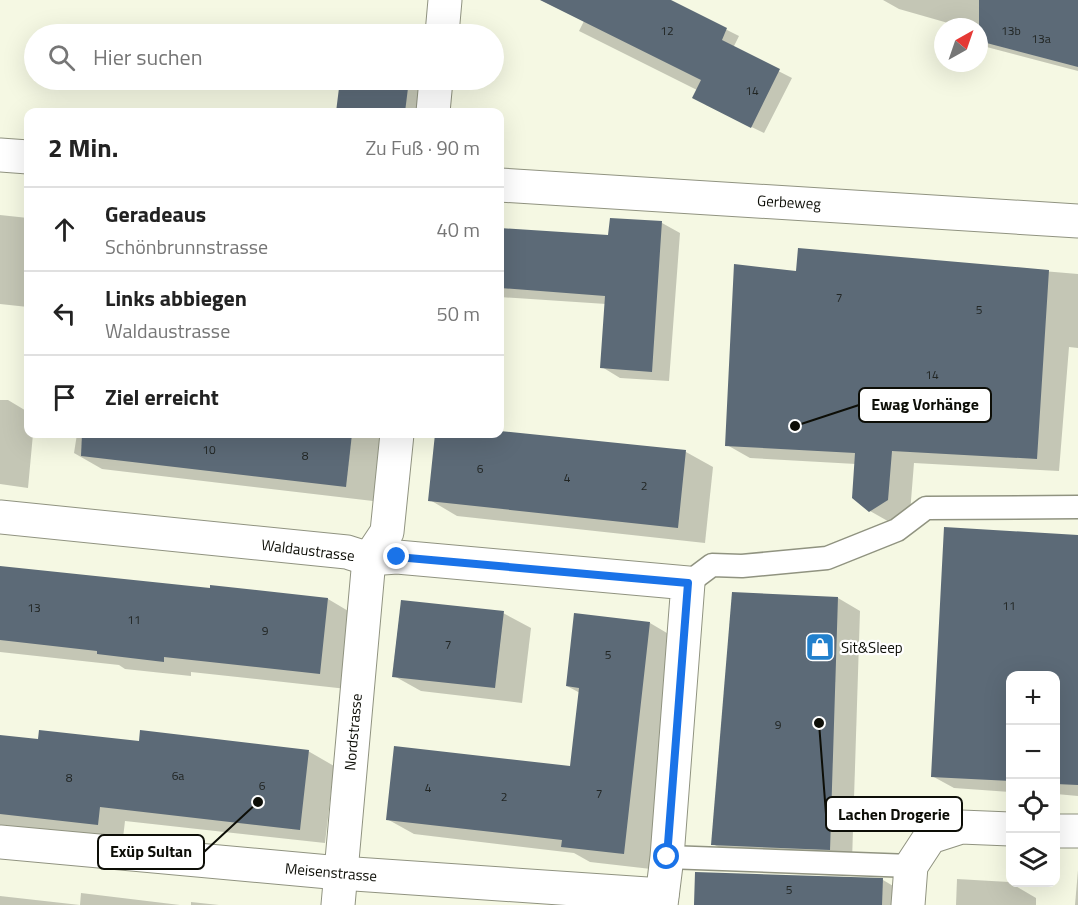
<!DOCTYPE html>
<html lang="de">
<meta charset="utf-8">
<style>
body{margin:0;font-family:"Titillium Web",sans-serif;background:#f2f2f2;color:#222}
.controls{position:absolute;right:18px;bottom:18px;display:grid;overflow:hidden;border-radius:12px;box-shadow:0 6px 24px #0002}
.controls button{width:54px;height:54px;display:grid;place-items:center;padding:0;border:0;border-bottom:2px solid #e0e0e0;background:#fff;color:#222;font:30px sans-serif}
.compass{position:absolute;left:934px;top:18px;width:54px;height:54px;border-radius:50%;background:#fff;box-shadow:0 6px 24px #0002;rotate:40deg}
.stop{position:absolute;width:18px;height:18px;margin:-14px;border:4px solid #1a73e8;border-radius:50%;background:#fff}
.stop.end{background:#1a73e8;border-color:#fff;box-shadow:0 2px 6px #0008}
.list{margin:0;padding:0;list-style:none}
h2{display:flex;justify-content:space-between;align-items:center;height:78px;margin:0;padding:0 24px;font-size:26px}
h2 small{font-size:20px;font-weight:400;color:#767676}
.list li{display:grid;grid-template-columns:39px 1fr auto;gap:18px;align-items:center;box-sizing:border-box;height:84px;padding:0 24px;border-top:2px solid #e0e0e0}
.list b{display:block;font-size:22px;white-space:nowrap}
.list p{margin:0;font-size:20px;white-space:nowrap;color:#767676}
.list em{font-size:20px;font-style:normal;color:#767676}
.icon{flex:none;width:33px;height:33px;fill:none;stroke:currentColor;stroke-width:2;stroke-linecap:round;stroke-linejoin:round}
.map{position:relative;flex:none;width:1078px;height:905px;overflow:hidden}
.search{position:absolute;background:#fff;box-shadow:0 6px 24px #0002;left:24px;top:24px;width:480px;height:66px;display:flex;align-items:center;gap:15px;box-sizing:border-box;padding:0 21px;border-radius:33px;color:#767676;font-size:22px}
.panel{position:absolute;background:#fff;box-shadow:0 6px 24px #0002;left:24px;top:108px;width:480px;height:330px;border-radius:12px}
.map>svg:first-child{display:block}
</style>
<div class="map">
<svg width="1078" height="905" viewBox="0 0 1078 905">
<rect width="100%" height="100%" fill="#f5f8e3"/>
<g fill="#0003">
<path d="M541,0H667L739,36L733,48L792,78L764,133L706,105L697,90L579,31L584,21Z"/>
<path d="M883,0H1071L1078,2V71L979,45V27H962L899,9Z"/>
<path d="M347,32L372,34H347Z"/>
<path d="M341,80H422L418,112H337Z"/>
<path d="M0,215L28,218V307L0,304Z"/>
<path d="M611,219L662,223L680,233L669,381L620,378L602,367L606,304L500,297V229L609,237Z"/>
<path d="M799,250L1078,274V348L1069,347L1059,471L914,463L910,513L893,524L870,511L856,464L750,458L727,445L797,273Z"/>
<path d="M0,400H8L28,412V434H33L28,488L0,484Z"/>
<path d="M500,433L686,452L713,467L705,543L457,516L430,500L437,434Z"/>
<path d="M77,434H381L373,501L102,469L74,453Z"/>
<path d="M1078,536V796L1056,794V676H1010V792L954,788L932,776Z"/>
<path d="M0,568L211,590V586L328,599L355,615L347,689L191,672V676L125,669L119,665L0,652Z"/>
<path d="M838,598L860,611L852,861L735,857L713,844Z"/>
<path d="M503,613L531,628L522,703L421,691L394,676Z"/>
<path d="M650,623L677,639L651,869L590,862L574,853L414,834L387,819L571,768L580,693L567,686Z"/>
<path d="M0,736L39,741L141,743L308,751L334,766L325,843L125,821L123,838L29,828L28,837L0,833Z"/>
<path d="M1078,870V905H1075Z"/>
<path d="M957,879L1009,882L1036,898V905H956Z"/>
<path d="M883,880L910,896V905H695Z"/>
<path d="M81,893L180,905H0V896L80,905Z"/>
<path d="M191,902L219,905H191Z"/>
</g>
<g fill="#5c6a77">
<path d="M540,0H671L727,28L722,40L780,69L751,128L692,98L701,80Z"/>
<path d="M979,0H1078V67L979,41Z"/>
<path d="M340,80H409L405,112H336Z"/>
<path d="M610,218L662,221L652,372L600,368L605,296L500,288V228L608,235Z"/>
<path d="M798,248L1049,270L1037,459L892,451L888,500L869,512L852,498L855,453L725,446L734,264L796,271Z"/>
<path d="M500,431L686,450L678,528L428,501L435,434H500Z"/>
<path d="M82,434H352L346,487L81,456Z"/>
<path d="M944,527L1078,535V785L1056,784V675H1011V781L931,777Z"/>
<path d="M0,566L210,588V585L328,598L320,674L164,657V662L97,654V651L0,640Z"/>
<path d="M732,592L838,597L830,850L711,845Z"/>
<path d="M401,600L504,611L495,688L392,677Z"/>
<path d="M574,613L650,622L624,854L561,847L562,840L386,820L394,746L570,766L579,688L566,686Z"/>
<path d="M39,730L139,741L140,730L309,750L300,830L100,807L98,825L0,814V735L38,739Z"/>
<path d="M695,872L883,878L882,905H694Z"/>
</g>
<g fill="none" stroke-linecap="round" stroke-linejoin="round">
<g stroke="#909380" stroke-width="25">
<g id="service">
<path d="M688,583L712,565L742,566L827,558L897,530L926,508L1078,507"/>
<path d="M667,857L911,866"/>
</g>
</g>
<g stroke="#909380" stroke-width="35">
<g id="minor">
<path d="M442,34L445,0"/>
<path d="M433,112L436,80"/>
<path d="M0,155L28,157"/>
<path d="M500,185L1078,221"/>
<path d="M0,517L347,552L369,559L397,557L688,583L667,857L661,905"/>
<path d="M1056,831H1078"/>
<path d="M0,842L340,873L662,895"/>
<path d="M338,905L369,559L387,532L397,434"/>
<path d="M908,905L911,866L930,837L961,827L1010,829"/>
</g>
</g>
<use href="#service" stroke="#fff" stroke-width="22"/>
<use href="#minor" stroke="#fff" stroke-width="33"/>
</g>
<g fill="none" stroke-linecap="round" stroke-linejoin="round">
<path stroke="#1a73e8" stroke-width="8" d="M397,557L688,583L667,857"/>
</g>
<defs>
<g id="shop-square" transform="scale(1.5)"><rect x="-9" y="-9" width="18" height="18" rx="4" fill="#2280cc" stroke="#fff"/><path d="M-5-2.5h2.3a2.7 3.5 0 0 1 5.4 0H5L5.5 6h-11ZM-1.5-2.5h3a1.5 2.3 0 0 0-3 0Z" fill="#fff"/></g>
</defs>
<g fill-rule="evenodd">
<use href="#shop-square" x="820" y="647"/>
</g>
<g text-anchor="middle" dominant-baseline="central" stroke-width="4.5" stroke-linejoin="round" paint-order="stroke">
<g font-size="12" fill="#212523">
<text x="667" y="30">12</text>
<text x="1011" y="30">13b</text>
<text x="1041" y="38">13a</text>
<text x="752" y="90">14</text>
<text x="839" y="297">7</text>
<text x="979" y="309">5</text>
<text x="932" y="374">14</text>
<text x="209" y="449">10</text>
<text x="305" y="455">8</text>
<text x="480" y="468">6</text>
<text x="567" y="477">4</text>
<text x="644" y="485">2</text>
<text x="1009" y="605">11</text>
<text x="34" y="607">13</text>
<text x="134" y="619">11</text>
<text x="265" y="630">9</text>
<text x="448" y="644">7</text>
<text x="608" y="654">5</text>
<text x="778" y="724">9</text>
<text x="178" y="775">6a</text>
<text x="69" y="777">8</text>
<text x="262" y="785">6</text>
<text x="428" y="787">4</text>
<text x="599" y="793">7</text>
<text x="504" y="796">2</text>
<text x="789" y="889">5</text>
</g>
<g font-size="15" fill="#0d0e07" stroke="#fff">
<text transform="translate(789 202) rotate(3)">Gerbeweg</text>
<text transform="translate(308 550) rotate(7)">Waldaustrasse</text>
<text transform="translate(353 732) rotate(-85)">Nordstrasse</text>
<text transform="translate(331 872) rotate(5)">Meisenstrasse</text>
</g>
<g font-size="15" fill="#0d0e07" stroke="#fff" text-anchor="start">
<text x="841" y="647">Sit&amp;Sleep</text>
</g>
</g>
<path fill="none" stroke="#0d0e07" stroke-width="2" d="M795 426L859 405M819 723L826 814M258 802L204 852"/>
<g fill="#0d0e07" stroke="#fff" stroke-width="2">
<circle cx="795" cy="426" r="6"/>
<circle cx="819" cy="723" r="6"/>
<circle cx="258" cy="802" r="6"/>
</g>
<g fill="#fff" stroke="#0d0e07" stroke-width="2">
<rect x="859" y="388" width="132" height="34" rx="6"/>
<rect x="826" y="797" width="136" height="34" rx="6"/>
<rect x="98" y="835" width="106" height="34" rx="6"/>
</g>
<g font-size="16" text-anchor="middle" font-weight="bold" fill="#0d0e07">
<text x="925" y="410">Ewag Vorhänge</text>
<text x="894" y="820">Lachen Drogerie</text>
<text x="151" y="857">Exüp Sultan</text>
</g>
</svg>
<div class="controls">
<button>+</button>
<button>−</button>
<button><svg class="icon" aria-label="locate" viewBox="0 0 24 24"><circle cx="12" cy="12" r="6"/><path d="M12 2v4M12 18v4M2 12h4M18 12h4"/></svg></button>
<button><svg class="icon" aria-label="layers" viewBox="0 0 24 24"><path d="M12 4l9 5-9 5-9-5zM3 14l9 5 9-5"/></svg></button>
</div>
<svg class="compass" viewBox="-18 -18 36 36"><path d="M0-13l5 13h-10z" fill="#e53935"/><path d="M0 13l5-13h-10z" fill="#767676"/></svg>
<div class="stop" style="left:667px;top:857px"></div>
<div class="stop end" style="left:397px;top:557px"></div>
<div class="search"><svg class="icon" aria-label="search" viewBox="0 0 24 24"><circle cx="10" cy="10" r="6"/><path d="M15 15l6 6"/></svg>Hier suchen</div>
<section class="panel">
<h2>2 Min.<small>Zu Fuß · 90 m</small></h2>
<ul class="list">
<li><svg class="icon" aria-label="ahead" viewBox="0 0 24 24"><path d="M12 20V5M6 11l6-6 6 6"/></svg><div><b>Geradeaus</b><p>Schönbrunnstrasse</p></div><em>40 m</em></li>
<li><svg class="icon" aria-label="left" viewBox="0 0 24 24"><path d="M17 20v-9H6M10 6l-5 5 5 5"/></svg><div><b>Links abbiegen</b><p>Waldaustrasse</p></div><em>50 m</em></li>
<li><svg class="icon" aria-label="arrive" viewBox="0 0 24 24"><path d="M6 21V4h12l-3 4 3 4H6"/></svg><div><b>Ziel erreicht</b></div></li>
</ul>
</section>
</div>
